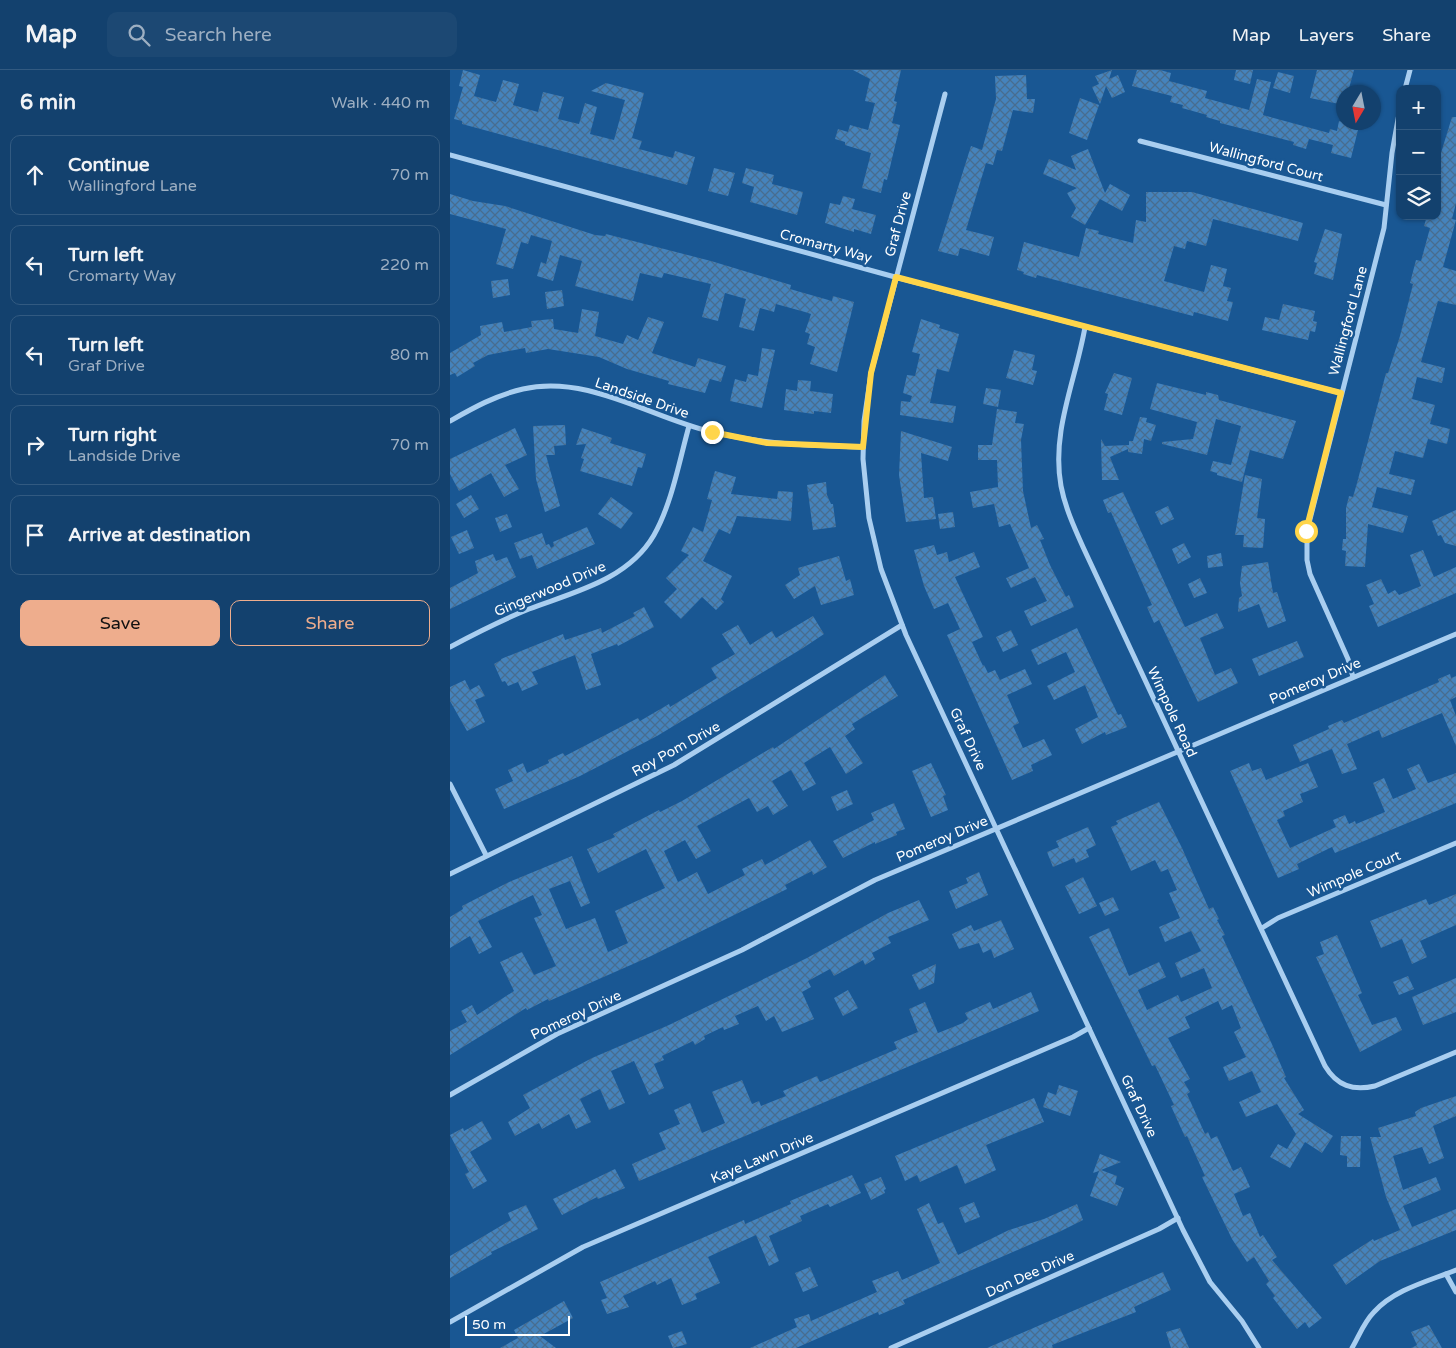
<!DOCTYPE html>
<meta charset="utf-8">
<style>
body{margin:0;font-family:"Varela Round",sans-serif;background:#1c4873;color:#f1f3f6}
.controls{position:absolute;right:15px;top:15px;display:grid;overflow:hidden;border-radius:10px;box-shadow:0 1px 4px #0004}
.controls button{width:45px;height:45px;display:grid;place-items:center;padding:0;border:0;border-bottom:1px solid #325a81;background:#13416e;color:#f1f3f6;font:25px sans-serif}
.compass{position:absolute;left:886px;top:15px;width:45px;height:45px;border-radius:50%;background:#13416e;box-shadow:0 1px 4px #0004;rotate:190deg}
.scale{position:absolute;left:15px;bottom:12px;width:105px;box-sizing:border-box;padding-left:5px;border:2px solid #fff;border-top:0;font-size:14px;line-height:18px;white-space:nowrap;color:#fff;-webkit-text-stroke:4px #195793;paint-order:stroke}
.stop{position:absolute;width:15px;height:15px;margin:-11px;border:4px solid #ffd54a;border-radius:50%;background:#fff}
.stop.end{background:#ffd54a;border-color:#fff;box-shadow:0 1px 5px #0008}
.list{margin:0;padding:0;list-style:none}
h2{display:flex;justify-content:space-between;align-items:center;height:65px;margin:0;padding:0 20px;font-size:21px}
h2 small{font-size:16px;font-weight:400;color:#9dafc2}
.list li{display:grid;grid-template-columns:32px 1fr auto;gap:15px;align-items:center;box-sizing:border-box;height:80px;margin:0 10px 10px;padding:0 10px;border:1px solid #325a81;border-radius:10px}
.list b{display:block;font-size:19px;white-space:nowrap}
.list p{margin:0;font-size:16px;white-space:nowrap;color:#9dafc2}
.list em{font-size:16px;font-style:normal;color:#9dafc2}
.actions{display:flex;gap:10px;padding:15px 20px}
.actions a{flex:1;padding:11px 0;border:1px solid #eead8d;border-radius:10px;text-align:center;font-size:18px;color:#eead8d}
.actions .main{background:#eead8d;color:#111}
.icon{flex:none;width:28px;height:28px;fill:none;stroke:currentColor;stroke-width:2;stroke-linecap:round;stroke-linejoin:round}
.map{position:relative;flex:none;width:1006px;height:1278px;overflow:hidden}
header{display:flex;align-items:center;gap:30px;box-sizing:border-box;height:70px;padding:0 25px;background:#13416e;border-bottom:1px solid #325a81}
header strong{font-size:24px}
nav{display:flex;gap:28px;margin-inline-start:auto;font-size:18px}
.search{width:350px;height:45px;background:#1c4873;display:flex;align-items:center;gap:12px;box-sizing:border-box;padding:0 18px;border-radius:10px;color:#9dafc2;font-size:19px}
main{display:flex}
aside{flex:1;background:#13416e}
.map>svg:first-child{display:block}
</style>
<header>
<strong>Map</strong>
<div class="search"><svg class="icon" aria-label="search" viewBox="0 0 24 24"><circle cx="10" cy="10" r="6"/><path d="M15 15l6 6"/></svg>Search here</div>
<nav><a>Map</a><a>Layers</a><a>Share</a></nav>
</header>
<main>
<aside>
<h2>6 min<small>Walk · 440 m</small></h2>
<ul class="list">
<li><svg class="icon" aria-label="ahead" viewBox="0 0 24 24"><path d="M12 20V5M6 11l6-6 6 6"/></svg><div><b>Continue</b><p>Wallingford Lane</p></div><em>70 m</em></li>
<li><svg class="icon" aria-label="left" viewBox="0 0 24 24"><path d="M17 20v-9H6M10 6l-5 5 5 5"/></svg><div><b>Turn left</b><p>Cromarty Way</p></div><em>220 m</em></li>
<li><svg class="icon" aria-label="left" viewBox="0 0 24 24"><path d="M17 20v-9H6M10 6l-5 5 5 5"/></svg><div><b>Turn left</b><p>Graf Drive</p></div><em>80 m</em></li>
<li><svg class="icon" aria-label="right" viewBox="0 0 24 24"><path d="M7 20v-9h11M14 6l5 5-5 5"/></svg><div><b>Turn right</b><p>Landside Drive</p></div><em>70 m</em></li>
<li><svg class="icon" aria-label="arrive" viewBox="0 0 24 24"><path d="M6 21V4h12l-3 4 3 4H6"/></svg><div><b>Arrive at destination</b></div></li>
</ul>
<div class="actions"><a class="main">Save</a><a>Share</a></div>
</aside>
<div class="map">
<svg width="1006" height="1278" viewBox="0 0 1006 1278">
<defs>
<pattern id="building-cross-hatch" width="8" height="8" patternUnits="userSpaceOnUse" patternTransform="scale(1.25)"><rect width="8" height="8" fill="#4583bc"/><path d="M0 0l8 8M0 8l8-8" fill="none" stroke="#486d8f"/></pattern>
</defs>
<rect width="100%" height="100%" fill="#195793"/>
<g fill="url(#building-cross-hatch)">
<path d="M13,0L30,5L24,26L46,32L53,10L69,14L63,35L88,42L93,22L114,27L108,49L129,54L135,33L147,37L140,64L164,70L175,30L141,21L156,13L194,23L182,68L192,71L189,79L223,88L225,81L245,87L237,115L12,54V51L4,49L13,17L9,16Z"/>
<path d="M403,0H451L444,31L447,32L442,53L450,55L437,110L434,109L431,123L412,118L421,83L395,75V72L385,69L388,59L398,62L400,55L418,60L425,33L415,31L420,9Z"/>
<path d="M662,0L659,9L668,5L675,22L662,28L656,16L650,34L642,17L649,14L645,6Z"/>
<path d="M687,0H710L721,3L719,11L757,21L755,28L799,40L807,9L821,12L813,45L879,63L880,59L887,61L889,51L909,56L901,88L881,83L883,75L859,69L856,79L843,75L844,72L770,53V51L756,47L757,45L732,38L733,35L720,32L722,26L682,16Z"/>
<path d="M786,0H803L800,14L784,10Z"/>
<path d="M867,0H904L898,22H894V35L860,28Z"/>
<path d="M828,2L844,6L840,23L823,18Z"/>
<path d="M576,5L577,29H585L583,43L563,40L552,81L547,80L543,95L536,93L516,160L544,167L539,186L510,178L508,186L488,181L521,76L532,80L546,29L545,6Z"/>
<path d="M630,28L649,35L637,70L619,63Z"/>
<path d="M1002,47H1006V133L1002,149L1006,150L993,197L1006,201V235L988,231L971,292L995,298L992,313L967,307L962,329L985,335L980,354L1000,359L997,374L978,369L973,388L945,381L939,404L965,410L961,425L927,417L922,437L958,446L953,463L918,454L915,497L895,496L896,481L892,480L893,469H896V438L899,426L903,427L907,413L936,303H938L950,266L963,214L960,213L966,190L971,191L980,158L974,156L977,146H987V127L990,117L987,116V96Z"/>
<path d="M638,79L655,123L660,114L680,125L672,141L650,129L635,155L621,147L626,138L617,123L627,118L593,104L599,89L626,100L621,86Z"/>
<path d="M264,98L285,103L278,126L258,121Z"/>
<path d="M296,98L324,105L322,114L353,122L347,145L300,132L304,117L292,113Z"/>
<path d="M696,122H742L853,153L848,171L763,149L756,176L737,171L735,179L724,176L714,211L754,222L761,195L777,199L773,216L781,218L777,231L783,232L778,251L744,242L743,246L594,207L587,205L586,208L573,204L574,202L567,200L574,172L629,187L636,158L649,161L648,164L683,173L686,150L696,152Z"/>
<path d="M0,124L23,131L55,136L145,165L155,166L156,164L261,191L341,215L340,219L382,231L383,226L404,232L387,302L360,294L365,277L357,274L360,264L355,262L361,244L355,242L326,234L324,242L310,238L304,261L289,257L296,229L275,223L268,251L252,247L261,214L214,203L212,208L190,203L183,231L125,216L132,191L110,185L103,211L87,206L91,192L96,194L102,171L81,165L78,174L71,172L63,199L46,194L56,159L0,144Z"/>
<path d="M393,126L405,129L402,139L426,145L421,164L404,159V162L375,153L380,133L390,135Z"/>
<path d="M875,159L892,164L883,210L864,204L867,193L864,192Z"/>
<path d="M58,209L60,225L43,228L41,211Z"/>
<path d="M112,220L114,236L97,239L95,222Z"/>
<path d="M833,234L865,241L863,251L867,252L865,262L860,261L858,270L812,260L815,247L829,250Z"/>
<path d="M132,239L149,242L145,266L173,274L177,265L188,270L198,247L214,252L202,283L245,297L248,288L276,296L271,312L260,309L255,323L218,314L219,311L177,299L149,287L98,279L76,283L75,278L38,285L23,293L25,296L7,307L5,303L0,305V283L31,265L30,256L52,252L54,262L82,257L81,251L103,249L104,259L128,263Z"/>
<path d="M471,249L490,255L489,258L509,264L499,302L487,299L480,333L506,336L503,353L450,345L451,331L460,332L462,326L453,323L457,305L465,306L470,284L462,282Z"/>
<path d="M312,278L325,280L312,338L280,331L285,309L296,312L298,304L308,306Z"/>
<path d="M564,280L585,285L582,300L587,301L583,315L556,308Z"/>
<path d="M664,303L682,308L672,345L654,340L658,324L655,323Z"/>
<path d="M348,310L361,311L360,321L383,324L381,343L364,341V344L334,340L336,319L347,321Z"/>
<path d="M707,313L756,325V322L768,325L769,330L846,351L833,389L800,380L792,412L767,405V403L760,401L763,391L781,395L791,356L766,349L757,385L712,374V372L743,369L747,352L700,339Z"/>
<path d="M536,318L551,320L548,337L533,334Z"/>
<path d="M547,339L567,342L565,353L574,354L571,370L573,421L581,458L587,455L594,469L590,470L600,495L616,527L619,525L624,537L581,556L574,541L597,531L585,507L561,518L556,508L579,498L560,454L549,457L544,434L523,438L520,422L548,417L547,390H528V375H542Z"/>
<path d="M690,347L697,348L696,352L706,355L701,371L694,369L692,384L678,382V379L660,387L669,410H652L651,369L655,376L679,375V371H683Z"/>
<path d="M115,355L116,375L104,376L105,385H96L110,436L95,442L86,409L83,356Z"/>
<path d="M65,358L77,385L55,395L69,419L54,427L41,403L9,421L0,404V389Z"/>
<path d="M132,358L162,368L160,373L196,384L192,398L188,397L182,416L130,401L134,389L131,388L136,374L126,375Z"/>
<path d="M451,361L502,377L498,391L471,383L474,428L483,427L486,449L456,452L449,405Z"/>
<path d="M265,401L286,407L281,424L327,429L328,421L343,422L341,451L287,446L280,464L269,459L253,491L282,506L271,529L274,532L266,540L252,527L231,549L214,532L227,519L216,508L239,485L231,481L243,457L253,462L262,430L257,429Z"/>
<path d="M795,405L812,409L807,448L815,449L813,478L793,477L794,465H785Z"/>
<path d="M376,412L377,425L381,434H383L386,457L363,460L357,415Z"/>
<path d="M673,422L735,557L767,543L774,558L750,568L765,605L781,598L788,613L748,632L709,550L704,553L697,537L702,535L661,442L658,443L653,430Z"/>
<path d="M21,425L29,439L14,448L6,434Z"/>
<path d="M161,427L183,443L171,459L148,444Z"/>
<path d="M718,436L724,449L711,455L705,442Z"/>
<path d="M1006,440V476L995,473L991,465L988,466L982,451Z"/>
<path d="M503,442L505,457L490,459L488,444Z"/>
<path d="M57,444L62,457L50,462L45,448Z"/>
<path d="M137,457L145,474L87,499L82,485L70,489L64,473L92,463L96,475L99,474L101,478L104,476L103,472Z"/>
<path d="M17,460L24,478L9,484L1,467Z"/>
<path d="M734,473L741,487L728,494L722,479Z"/>
<path d="M484,475L487,485L497,482L499,492L524,482L530,497L505,507L533,567L522,572L533,596L534,595L538,603L545,600L550,610L575,599L582,614L557,625L569,653L563,656L573,678L594,669L602,685L581,695L583,701L562,710L497,565L510,559L498,533L484,539L474,516L464,480Z"/>
<path d="M973,480L984,507L1006,497V523L928,557L919,536L924,534L916,515L931,509L938,524L945,520L949,525L971,516L960,485Z"/>
<path d="M771,483L773,496L758,498L757,486Z"/>
<path d="M43,484L46,491L57,487L66,507L0,539V518L28,503L25,491Z"/>
<path d="M389,486L396,511L400,509L404,525L371,535L365,516L344,529L335,515L350,505L348,498Z"/>
<path d="M818,492L823,523L827,522L836,551L818,558L809,534L788,542L789,528L792,526L790,513L792,496Z"/>
<path d="M750,508L757,523L744,528L738,514Z"/>
<path d="M194,537L204,557L168,576L167,574L141,584L151,615L136,620L125,585L82,602L88,614L72,621L68,612L58,616L55,611L52,612L44,594L51,590V589L113,564L115,570L151,558L152,563L185,546L183,543Z"/>
<path d="M363,546L374,564L353,578L207,666L130,706L54,739L45,719L63,711L58,700L73,693L77,703L99,693L98,690L113,683L115,686L188,648L190,651L219,634L220,637L267,608L261,598L285,584L272,564L288,555L300,575L322,561L326,568Z"/>
<path d="M627,558L668,645L671,644L677,657L656,665L655,662L632,674L625,659L648,647L635,615L604,630L597,616L625,602L616,582L588,595L581,580Z"/>
<path d="M561,560L568,575L553,582L546,567Z"/>
<path d="M847,571L854,587L809,606L802,589Z"/>
<path d="M1000,604L1001,608L1006,606V627L1000,630L1006,646V676L992,643L932,668L929,660L897,674L907,699L892,704L882,679L850,692L843,675L879,659L878,656L892,650L894,653L989,612L988,609Z"/>
<path d="M435,605L448,626L402,654L405,659L395,666L413,693L396,704L380,677L354,693L366,714L353,721L341,700L322,711L338,736L323,745L318,736L307,742L299,728L247,756L261,781L246,789L235,770L214,781L228,812L247,802L258,824L295,805L292,799L312,789L315,795L360,770L377,797L363,805L362,801L335,815L337,819L199,887L99,931L98,929L77,940L76,938L0,985V961L17,952L11,941L22,935L27,945L64,921L50,892L72,882L84,905L106,896L84,848L92,845L83,825L28,851L42,877L29,884L20,866L0,878V847L13,839L12,836L59,812L122,786L140,833L131,837L120,811L99,819L116,859L145,848L158,882L178,873L165,841L215,818L196,779L148,803L137,779L165,767L163,764L209,740L210,742L232,731L323,677L324,679Z"/>
<path d="M15,610L20,620L29,615L35,626L25,630L35,652L17,661L0,631V617Z"/>
<path d="M481,693L496,725L493,726L498,740L481,747L462,701Z"/>
<path d="M799,693L802,701L811,698L816,710L858,693L868,717L850,724L853,732L833,741L835,746L827,750L840,778L886,757L883,750L895,745L899,754L905,751L906,754L935,742L923,713L934,708L943,729L966,719L957,699L969,694L978,713L1006,703V733L885,783L882,777L847,794L849,799L828,808L780,701Z"/>
<path d="M397,720L403,734L387,741L381,727Z"/>
<path d="M709,732L732,778L759,839L763,837L769,849L767,850L775,865L772,866L821,972L836,1007L834,1008L854,1040L848,1044L883,1066L872,1083L855,1072L840,1098L820,1087L828,1074L837,1079L846,1064L827,1034L796,1047L789,1032L811,1022L802,1001L779,1011L773,997L796,987L784,962L791,958L782,935L772,940L768,931L735,947L740,958L718,968L740,1009L734,1012L740,1022L737,1024L755,1064L758,1062L761,1069L767,1066L783,1101L791,1097L800,1117L784,1124L793,1146L800,1143L810,1167L813,1165L827,1187L822,1190L872,1248L859,1258L855,1252L847,1259L823,1228L825,1226L816,1214L819,1211L804,1187L797,1192L782,1169L752,1107L755,1106L737,1066L735,1067L721,1036L724,1035L705,995L702,996L639,867L659,858L679,906L709,892L716,907L688,920L697,940L728,925L731,932L762,918L754,898L731,908L725,893L751,881L741,861L715,872L709,857L730,848L719,823L727,820L718,799L711,802L705,790L681,801L661,757L668,754L666,751Z"/>
<path d="M444,733L455,759L446,762L447,765L425,774V772L393,788L383,771L424,750L421,743Z"/>
<path d="M638,757L646,775L636,780L639,787L626,793L624,788L603,797L597,782L609,777L606,771Z"/>
<path d="M529,802L538,825L506,839L499,821L518,813L516,808Z"/>
<path d="M633,807L647,836L629,844L615,816Z"/>
<path d="M1006,824V855L970,871L977,887L962,894L952,869L931,878L920,851L976,829L979,835Z"/>
<path d="M663,827L669,840L655,846L649,833Z"/>
<path d="M469,830L479,850L438,867L441,873L422,883L425,889L415,895L413,890L384,906L380,899L358,911L361,917L352,922L364,949L332,962L324,946L316,951L308,936L285,946L289,954L274,960L273,957L254,966L255,969L245,975L243,971L212,986L214,990L204,994L214,1018L199,1025L184,991L161,1001L175,1033L159,1040L150,1019L130,1029L141,1052L126,1059L119,1044L92,1059L89,1053L65,1066L58,1052L80,1038L73,1025L142,988L219,955L357,888L438,843Z"/>
<path d="M551,850L564,879L544,888L541,879L533,883L529,873L509,879L502,864L521,855L524,861Z"/>
<path d="M887,865L912,923L908,925L922,955L946,947L952,960L910,982L866,887L874,884L870,872Z"/>
<path d="M486,894L484,913L469,920L462,905Z"/>
<path d="M958,906L964,919L949,925L943,912Z"/>
<path d="M1006,908V942L973,955L962,927Z"/>
<path d="M398,920L408,938L393,946L384,928Z"/>
<path d="M581,922L589,941L189,1111L182,1094L216,1079L209,1063L230,1054L224,1040L240,1033L252,1063L275,1053L262,1022L264,1021L292,1010L302,1034L309,1031L311,1036L336,1026L333,1021L367,1006L370,1012L447,979L444,972L468,962L459,939L475,932L488,963L513,953L518,949L515,943L540,932L543,939Z"/>
<path d="M609,1015L628,1021L620,1046L593,1037L598,1022L606,1025Z"/>
<path d="M1006,1026V1046L983,1056L994,1088L979,1094L972,1077L943,1086L953,1120L986,1107L991,1120L953,1136L962,1157L1006,1139V1160L930,1191L896,1215L883,1195L923,1169L924,1171L950,1160L936,1127L920,1067H931L928,1058L966,1046L965,1042L971,1038Z"/>
<path d="M584,1028L594,1052L536,1075L546,1100L515,1114L507,1095L470,1112L467,1105L455,1111L445,1086Z"/>
<path d="M32,1051L42,1069L20,1082L37,1111L23,1119L15,1104L19,1102L0,1065L13,1058L14,1061Z"/>
<path d="M891,1066H911L910,1097H897V1086L890,1085Z"/>
<path d="M650,1084L671,1092L651,1100L667,1106L665,1114L674,1118L667,1136L640,1126L649,1101L643,1103Z"/>
<path d="M165,1099L175,1118L148,1129L147,1127L112,1145L103,1129Z"/>
<path d="M402,1105L411,1123L380,1137L378,1134L350,1146L352,1151L319,1166L329,1191L319,1196L306,1165L258,1187L270,1213L245,1224L247,1229L232,1235L221,1208L207,1215L205,1211L173,1226L179,1237L157,1244L151,1230L157,1228L150,1212L294,1150L295,1154L341,1134L340,1131Z"/>
<path d="M431,1107L436,1119L434,1120L435,1123L421,1130L414,1114Z"/>
<path d="M524,1132L530,1147L515,1153L509,1138Z"/>
<path d="M479,1133L488,1154L493,1152L508,1185L559,1160L594,1149L627,1134L633,1150L611,1161L453,1230L455,1234L429,1245L428,1242L346,1278H300L347,1257L344,1249L359,1244L361,1251L427,1222L422,1211L448,1201L452,1210L490,1193L467,1139Z"/>
<path d="M76,1135L88,1159L41,1182L42,1184L0,1208V1186L61,1150L58,1143Z"/>
<path d="M360,1197L368,1216L353,1222L345,1203Z"/>
<path d="M713,1202L721,1220L684,1237L686,1242L602,1275L603,1278H537Z"/>
<path d="M114,1231L123,1248L90,1266L106,1278H50L68,1268L64,1260Z"/>
<path d="M979,1255L992,1278H961L967,1275L961,1262Z"/>
<path d="M730,1258L739,1278H721L716,1262Z"/>
<path d="M232,1261L237,1274L223,1278L218,1266Z"/>
</g>
<g fill="none" stroke-linecap="round" stroke-linejoin="round">
<g stroke="#a9cef0" stroke-width="5">
<path d="M955,19L960,0"/>
<path d="M495,24L421,303L414,351L413,389L419,448L431,499L456,565L733,1160L760,1212L792,1251L809,1278"/>
<path d="M690,71L936,135"/>
<path d="M0,85L445,207L891,323"/>
<path d="M635,257C626,310 601,361 611,416C615,437 624,457 633,477L875,996C887,1016 903,1021 925,1016L1006,982"/>
<path d="M0,351C23,338 46,325 73,319C138,304 201,348 262,362C313,374 361,376 413,377"/>
<path d="M0,577C26,563 52,550 79,539C124,522 178,510 204,465C222,433 229,392 239,356"/>
<path d="M903,607L898,589L860,504L857,490V461L934,158L942,83L950,38"/>
<path d="M0,714L36,785"/>
<path d="M0,804L224,695L452,555"/>
<path d="M812,858L828,848L1006,773"/>
<path d="M0,1025L107,964L292,880L425,810L1006,564"/>
<path d="M996,1204L1006,1222"/>
<path d="M0,1252L133,1177L623,967L639,958"/>
<path d="M441,1278L709,1159L728,1148"/>
<path d="M902,1278C909,1266 914,1252 924,1242C945,1219 979,1211 1006,1200"/>
</g>
</g>
<g fill="none" stroke-linecap="round" stroke-linejoin="round">
<path stroke="#ffd54a" stroke-width="6" d="M262,362L317,373L413,377L421,303L446,207L891,323L856,461"/>
</g>
<g text-anchor="middle" dominant-baseline="central" stroke-width="5" stroke-linejoin="round" paint-order="stroke">
<g font-size="14" fill="#fff" stroke="#195793">
<text transform="translate(816 92) rotate(15)">Wallingford Court</text>
<text transform="translate(448 154) rotate(-75)">Graf Drive</text>
<text transform="translate(376 176) rotate(15)">Cromarty Way</text>
<text transform="translate(898 251) rotate(-75)">Wallingford Lane</text>
<text transform="translate(192 328) rotate(19)">Landside Drive</text>
<text transform="translate(100 519) rotate(-23)">Gingerwood Drive</text>
<text transform="translate(865 611) rotate(-23)">Pomeroy Drive</text>
<text transform="translate(722 642) rotate(65)">Wimpole Road</text>
<text transform="translate(518 669) rotate(65)">Graf Drive</text>
<text transform="translate(226 679) rotate(-29)">Roy Pom Drive</text>
<text transform="translate(492 769) rotate(-23)">Pomeroy Drive</text>
<text transform="translate(904 804) rotate(-23)">Wimpole Court</text>
<text transform="translate(126 945) rotate(-25)">Pomeroy Drive</text>
<text transform="translate(689 1036) rotate(65)">Graf Drive</text>
<text transform="translate(312 1088) rotate(-23)">Kaye Lawn Drive</text>
<text transform="translate(580 1204) rotate(-24)">Don Dee Drive</text>
</g>
</g>
</svg>
<div class="controls">
<button>+</button>
<button>−</button>
<button><svg class="icon" aria-label="layers" viewBox="0 0 24 24"><path d="M12 4l9 5-9 5-9-5zM3 14l9 5 9-5"/></svg></button>
</div>
<svg class="compass" viewBox="-18 -18 36 36"><path d="M0-13l5 13h-10z" fill="#e53935"/><path d="M0 13l5-13h-10z" fill="#9dafc2"/></svg>
<div class="scale">50 m</div>
<div class="stop" style="left:856px;top:461px"></div>
<div class="stop end" style="left:262px;top:362px"></div>
</div>
</main>
